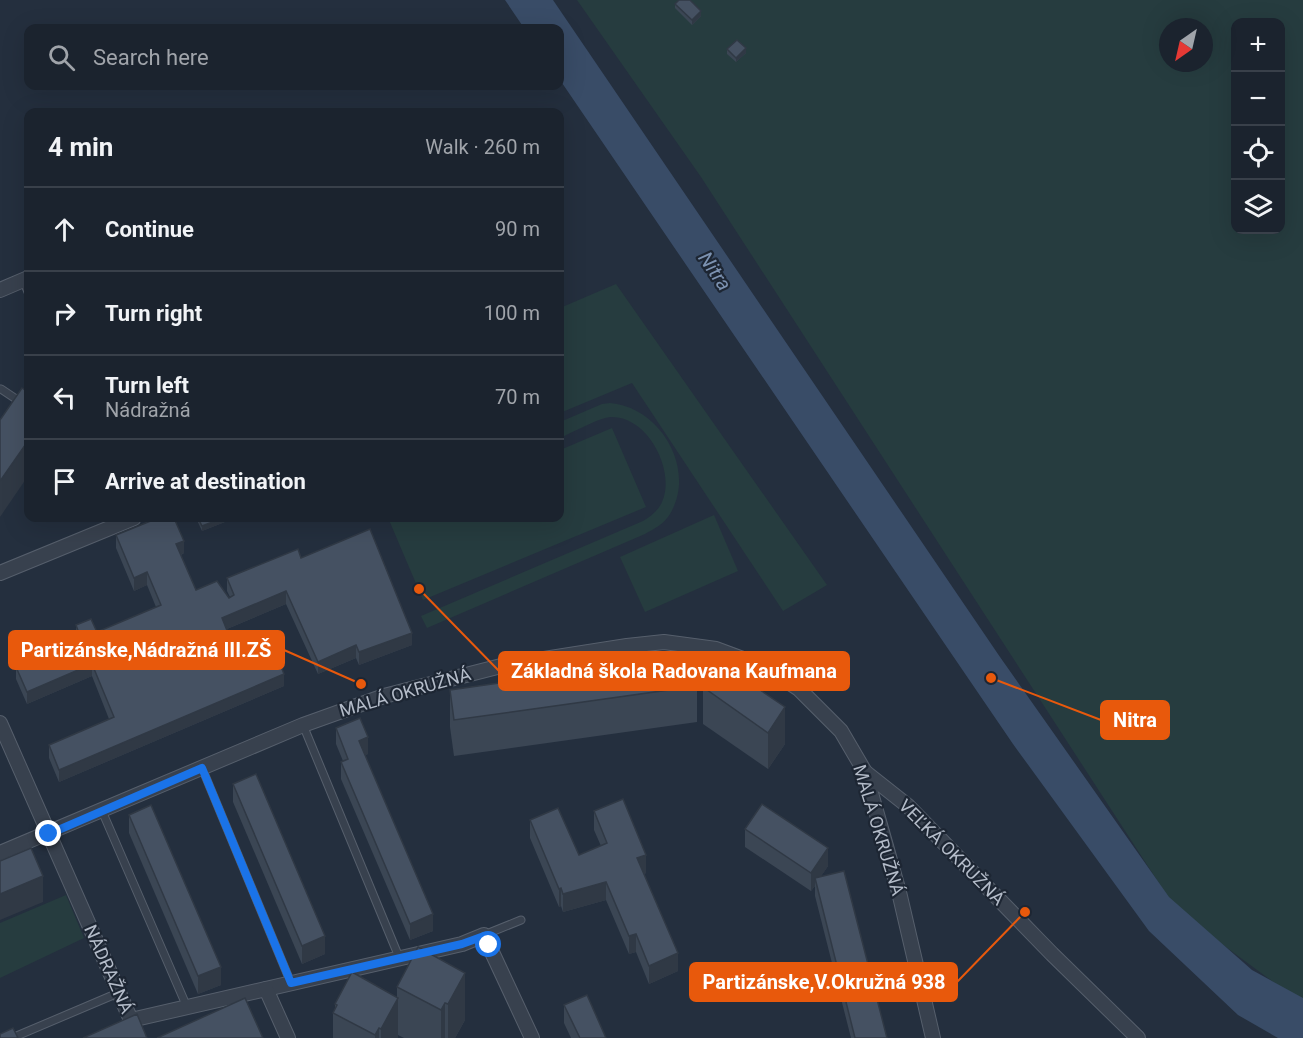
<!DOCTYPE html>
<meta charset="utf-8">
<style>
body{margin:0;font-family:Roboto,sans-serif;background:#282f3a;color:#f1f3f6}
.controls{position:absolute;right:18px;top:18px;display:grid;overflow:hidden;border-radius:12px;box-shadow:0 6px 24px #0002}
.controls button{width:54px;height:54px;display:grid;place-items:center;padding:0;border:0;border-bottom:2px solid #39404a;background:#1b232e;color:#f1f3f6;font:30px sans-serif}
.compass{position:absolute;left:1159px;top:18px;width:54px;height:54px;border-radius:50%;background:#1b232e;box-shadow:0 6px 24px #0002;rotate:214deg}
.stop{position:absolute;width:18px;height:18px;margin:-14px;border:4px solid #1a73e8;border-radius:50%;background:#fff}
.stop.end{background:#1a73e8;border-color:#fff;box-shadow:0 2px 6px #0008}
.list{margin:0;padding:0;list-style:none}
h2{display:flex;justify-content:space-between;align-items:center;height:78px;margin:0;padding:0 24px;font-size:26px}
h2 small{font-size:20px;font-weight:400;color:#a0a4aa}
.list li{display:grid;grid-template-columns:39px 1fr auto;gap:18px;align-items:center;box-sizing:border-box;height:84px;padding:0 24px;border-top:2px solid #39404a}
.list b{display:block;font-size:22px;white-space:nowrap}
.list p{margin:0;font-size:20px;white-space:nowrap;color:#a0a4aa}
.list em{font-size:20px;font-style:normal;color:#a0a4aa}
.icon{flex:none;width:33px;height:33px;fill:none;stroke:currentColor;stroke-width:2;stroke-linecap:round;stroke-linejoin:round}
.map{position:relative;flex:none;width:1303px;height:1038px;overflow:hidden}
.search{position:absolute;background:#1b232e;box-shadow:0 6px 24px #0002;left:24px;top:24px;width:540px;height:66px;display:flex;align-items:center;gap:15px;box-sizing:border-box;padding:0 21px;border-radius:12px;color:#a0a4aa;font-size:22px}
.panel{position:absolute;background:#1b232e;box-shadow:0 6px 24px #0002;left:24px;top:108px;width:540px;height:414px;border-radius:12px}
.map>svg:first-child{display:block}
</style>
<div class="map">
<svg width="1303" height="1038" viewBox="0 0 1303 1038">
<rect width="100%" height="100%" fill="#242f3e"/>
<g fill="#263c3f" fill-rule="evenodd">
<path d="M577,0H1303V1004L1177,911L701,177ZM1236,22H1280V230H1236ZM1168,27H1204V63H1168Z"/>
<path d="M616,284L827,585L783,611L632,383L560,413V308Z"/>
<path d="M610,403C660,407 697,469 670,514C664,524 654,529 645,534L427,628L421,616L643,521C651,516 658,511 662,502C676,471 648,416 611,417C601,417 571,433 560,438V422L602,404Z"/>
<path d="M612,428L646,507L423,600L389,520L396,518H560V450Z"/>
<path d="M714,515L738,571L645,612L620,557Z"/>
<path d="M66,895L84,938L0,978V923Z"/>
</g>
<path fill="#394c67" d="M505,0H553L1000,657L1169,897L1252,970L1303,998V1038H1278L1238,1015L1149,931L1013,744L560,80V28H524Z"/>
<g fill="none" stroke-linecap="round" stroke-linejoin="round">
<g stroke="#565f6c" stroke-width="9">
<g id="lane">
<path d="M23,280L28,292"/>
<path d="M1,389L28,407"/>
<path d="M303,725L399,957"/>
<path d="M202,768L291,983"/>
<path d="M102,811L187,1007"/>
<path d="M484,935L521,920"/>
<path d="M12,1038L118,993"/>
</g>
</g>
<g stroke="#565f6c" stroke-width="16">
<g id="street">
<path d="M0,290L28,278"/>
<path d="M0,573L134,518"/>
<path d="M0,723L131,1020L462,944L484,935L532,1038"/>
<path d="M865,772L908,806L1052,954L1138,1038"/>
<path d="M0,853L303,725L384,696L505,665L627,646L664,642L716,649L767,668L799,689L841,731L865,772L899,892L933,1038"/>
<path d="M266,989L288,1038"/>
</g>
</g>
<use href="#lane" stroke="#38414e" stroke-width="7"/>
<use href="#street" stroke="#38414e" stroke-width="14"/>
</g>
<g fill="#3b4654">
<path d="M675,4L701,16L692,25L675,8Z"/>
<path d="M727,49L746,53L736,62L727,54Z"/>
<path d="M196,518H235L202,531Z"/>
<path d="M116,535L184,553L181,555L196,590L229,598L230,597L227,591V578L301,558L412,645L359,665L356,658L318,674L286,604L227,629L240,663L284,686L59,782L49,758V745L109,719L92,676L27,704L16,679V667L77,641L76,638V625L97,632L156,607L147,585L134,591L116,548Z"/>
<path d="M697,686V722L454,756L450,727V690Z"/>
<path d="M703,687L785,744L768,769L703,724Z"/>
<path d="M336,728L368,754L365,755L433,931L410,940L341,779V762L343,761L336,744Z"/>
<path d="M233,784L325,954L302,964L233,802Z"/>
<path d="M594,811L646,873L644,874L678,971L649,984L636,952L629,954L606,900L563,912L561,906L559,907L530,838V820L579,855L601,846L594,830Z"/>
<path d="M129,815L221,985L198,994L129,833Z"/>
<path d="M745,829L828,866L821,876L887,1038H851L815,896V886L811,891L745,847Z"/>
<path d="M418,947L465,1020L455,1038H404L398,1035V1038H333V1013L335,1010V1004L397,997V987Z"/>
<path d="M564,1005L606,1038H571L564,1023Z"/>
</g>
<g fill="#303945">
<path d="M701,11V16L692,25V20Z"/>
<path d="M746,48V53L736,62V58Z"/>
<path d="M28,441V476L0,517V481Z"/>
<path d="M223,518H235L202,531V526Z"/>
<path d="M184,541V553L176,557V544Z"/>
<path d="M147,572V585L134,591V578Z"/>
<path d="M286,591V604L222,631V618Z"/>
<path d="M412,633V645L359,665V652Z"/>
<path d="M356,645V658L318,674V662Z"/>
<path d="M92,664V676L27,704V692Z"/>
<path d="M284,674V686L59,782V770Z"/>
<path d="M785,707V744L768,769V733Z"/>
<path d="M368,737V754L359,758V741Z"/>
<path d="M828,848V866L816,884L815,878V886L811,891V873Z"/>
<path d="M646,855V873L637,877V858Z"/>
<path d="M43,876V902L0,920V894Z"/>
<path d="M606,882V900L563,912V894Z"/>
<path d="M561,888V906L559,907V889Z"/>
<path d="M433,914V931L410,940V924Z"/>
<path d="M636,934V952L629,954V936Z"/>
<path d="M325,936V954L302,964V946Z"/>
<path d="M678,953V971L649,984V966Z"/>
<path d="M221,967V985L198,994V976Z"/>
<path d="M465,973V1020L455,1038H448V1004Z"/>
<path d="M398,998V1038H381V1029Z"/>
<path d="M445,1003V1038H441V1010Z"/>
<path d="M379,1028V1038H375V1035Z"/>
</g>
<g fill="#455162" stroke="#303945" stroke-width="1.5">
<path d="M679,0H690L701,11L692,20L675,4Z"/>
<path d="M737,40L746,48L736,58L727,49Z"/>
<path d="M22,388L28,392V441L0,481V420Z"/>
<path d="M158,518H174L184,541L176,544L196,590L217,581L229,598L234,595L227,578L298,549L301,558L370,529L412,633L359,652L356,645L318,662L286,591L222,618L240,663L274,649L284,674L59,770L49,745L114,717L92,664L27,692L16,667L81,639L76,625L91,619L97,632L161,605L147,572L134,578L116,535Z"/>
<path d="M198,518H223L202,526Z"/>
<path d="M693,656L697,686L454,720L450,690Z"/>
<path d="M719,662L785,707L768,733L703,687Z"/>
<path d="M360,718L368,737L359,741L433,914L410,924L341,762L348,759L336,728Z"/>
<path d="M256,774L325,936L302,946L233,784Z"/>
<path d="M623,799L646,855L637,858L678,953L649,966L636,934L629,936L606,882L563,894L561,888L559,889L530,820L558,808L579,855L607,843L594,811Z"/>
<path d="M762,804L828,848L811,873L745,829Z"/>
<path d="M151,805L221,967L198,976L129,815Z"/>
<path d="M31,848L43,876L0,894V861Z"/>
<path d="M844,871L887,1038H855L815,878Z"/>
<path d="M418,947L465,973L448,1004L445,1003L441,1010L397,987Z"/>
<path d="M352,972L398,998L381,1029L379,1028L375,1035L333,1013L337,1005L335,1004Z"/>
<path d="M587,995L606,1038H580L564,1005Z"/>
<path d="M245,998L263,1038H157Z"/>
<path d="M137,1014L147,1038H83Z"/>
<path d="M13,1028L18,1038H0V1034Z"/>
</g>
<g fill="none" stroke-linecap="round" stroke-linejoin="round">
<path stroke="#1a73e8" stroke-width="8" d="M49,834L202,768L291,983L462,944L484,936L489,945"/>
</g>
<g text-anchor="middle" dominant-baseline="central" stroke-width="4.5" stroke-linejoin="round" paint-order="stroke">
<g font-size="18" fill="#b4bcc9" stroke="#1d2633">
<text transform="translate(405 692) rotate(-16)">MALÁ OKRUŽNÁ</text>
<text transform="translate(879 830) rotate(73)">MALÁ OKRUŽNÁ</text>
<text transform="translate(952 852) rotate(45)">VEĽKÁ OKRUŽNÁ</text>
<text transform="translate(109 969) rotate(66)">NÁDRAŽNÁ</text>
</g>
<g font-size="20" font-style="italic" fill="#7c92b1" stroke="#1d2633">
<text transform="translate(715 271) rotate(56)">Nitra</text>
</g>
</g>
<path fill="none" stroke="#e8590c" stroke-width="2" d="M361 684L284 650M419 589L499 671M991 678L1101 720M1025 912L957 982"/>
<g fill="#e8590c" stroke="#1d2633" stroke-width="2">
<circle cx="361" cy="684" r="6"/>
<circle cx="419" cy="589" r="6"/>
<circle cx="991" cy="678" r="6"/>
<circle cx="1025" cy="912" r="6"/>
</g>
<g fill="#e8590c" stroke="#e8590c" stroke-width="2">
<rect x="9" y="631" width="275" height="38" rx="6"/>
<rect x="499" y="652" width="350" height="38" rx="6"/>
<rect x="1101" y="701" width="68" height="38" rx="6"/>
<rect x="690" y="963" width="267" height="38" rx="6"/>
</g>
<g font-size="20" text-anchor="middle" font-weight="bold" fill="#fff">
<text x="146" y="657">Partizánske,Nádražná III.ZŠ</text>
<text x="674" y="678">Základná škola Radovana Kaufmana</text>
<text x="1135" y="727">Nitra</text>
<text x="824" y="989">Partizánske,V.Okružná 938</text>
</g>
</svg>
<div class="controls">
<button>+</button>
<button>−</button>
<button><svg class="icon" aria-label="locate" viewBox="0 0 24 24"><circle cx="12" cy="12" r="6"/><path d="M12 2v4M12 18v4M2 12h4M18 12h4"/></svg></button>
<button><svg class="icon" aria-label="layers" viewBox="0 0 24 24"><path d="M12 4l9 5-9 5-9-5zM3 14l9 5 9-5"/></svg></button>
</div>
<svg class="compass" viewBox="-18 -18 36 36"><path d="M0-13l5 13h-10z" fill="#e53935"/><path d="M0 13l5-13h-10z" fill="#a0a4aa"/></svg>
<div class="stop" style="left:489px;top:945px"></div>
<div class="stop end" style="left:49px;top:834px"></div>
<div class="search"><svg class="icon" aria-label="search" viewBox="0 0 24 24"><circle cx="10" cy="10" r="6"/><path d="M15 15l6 6"/></svg>Search here</div>
<section class="panel">
<h2>4 min<small>Walk · 260 m</small></h2>
<ul class="list">
<li><svg class="icon" aria-label="ahead" viewBox="0 0 24 24"><path d="M12 20V5M6 11l6-6 6 6"/></svg><div><b>Continue</b></div><em>90 m</em></li>
<li><svg class="icon" aria-label="right" viewBox="0 0 24 24"><path d="M7 20v-9h11M14 6l5 5-5 5"/></svg><div><b>Turn right</b></div><em>100 m</em></li>
<li><svg class="icon" aria-label="left" viewBox="0 0 24 24"><path d="M17 20v-9H6M10 6l-5 5 5 5"/></svg><div><b>Turn left</b><p>Nádražná</p></div><em>70 m</em></li>
<li><svg class="icon" aria-label="arrive" viewBox="0 0 24 24"><path d="M6 21V4h12l-3 4 3 4H6"/></svg><div><b>Arrive at destination</b></div></li>
</ul>
</section>
</div>
